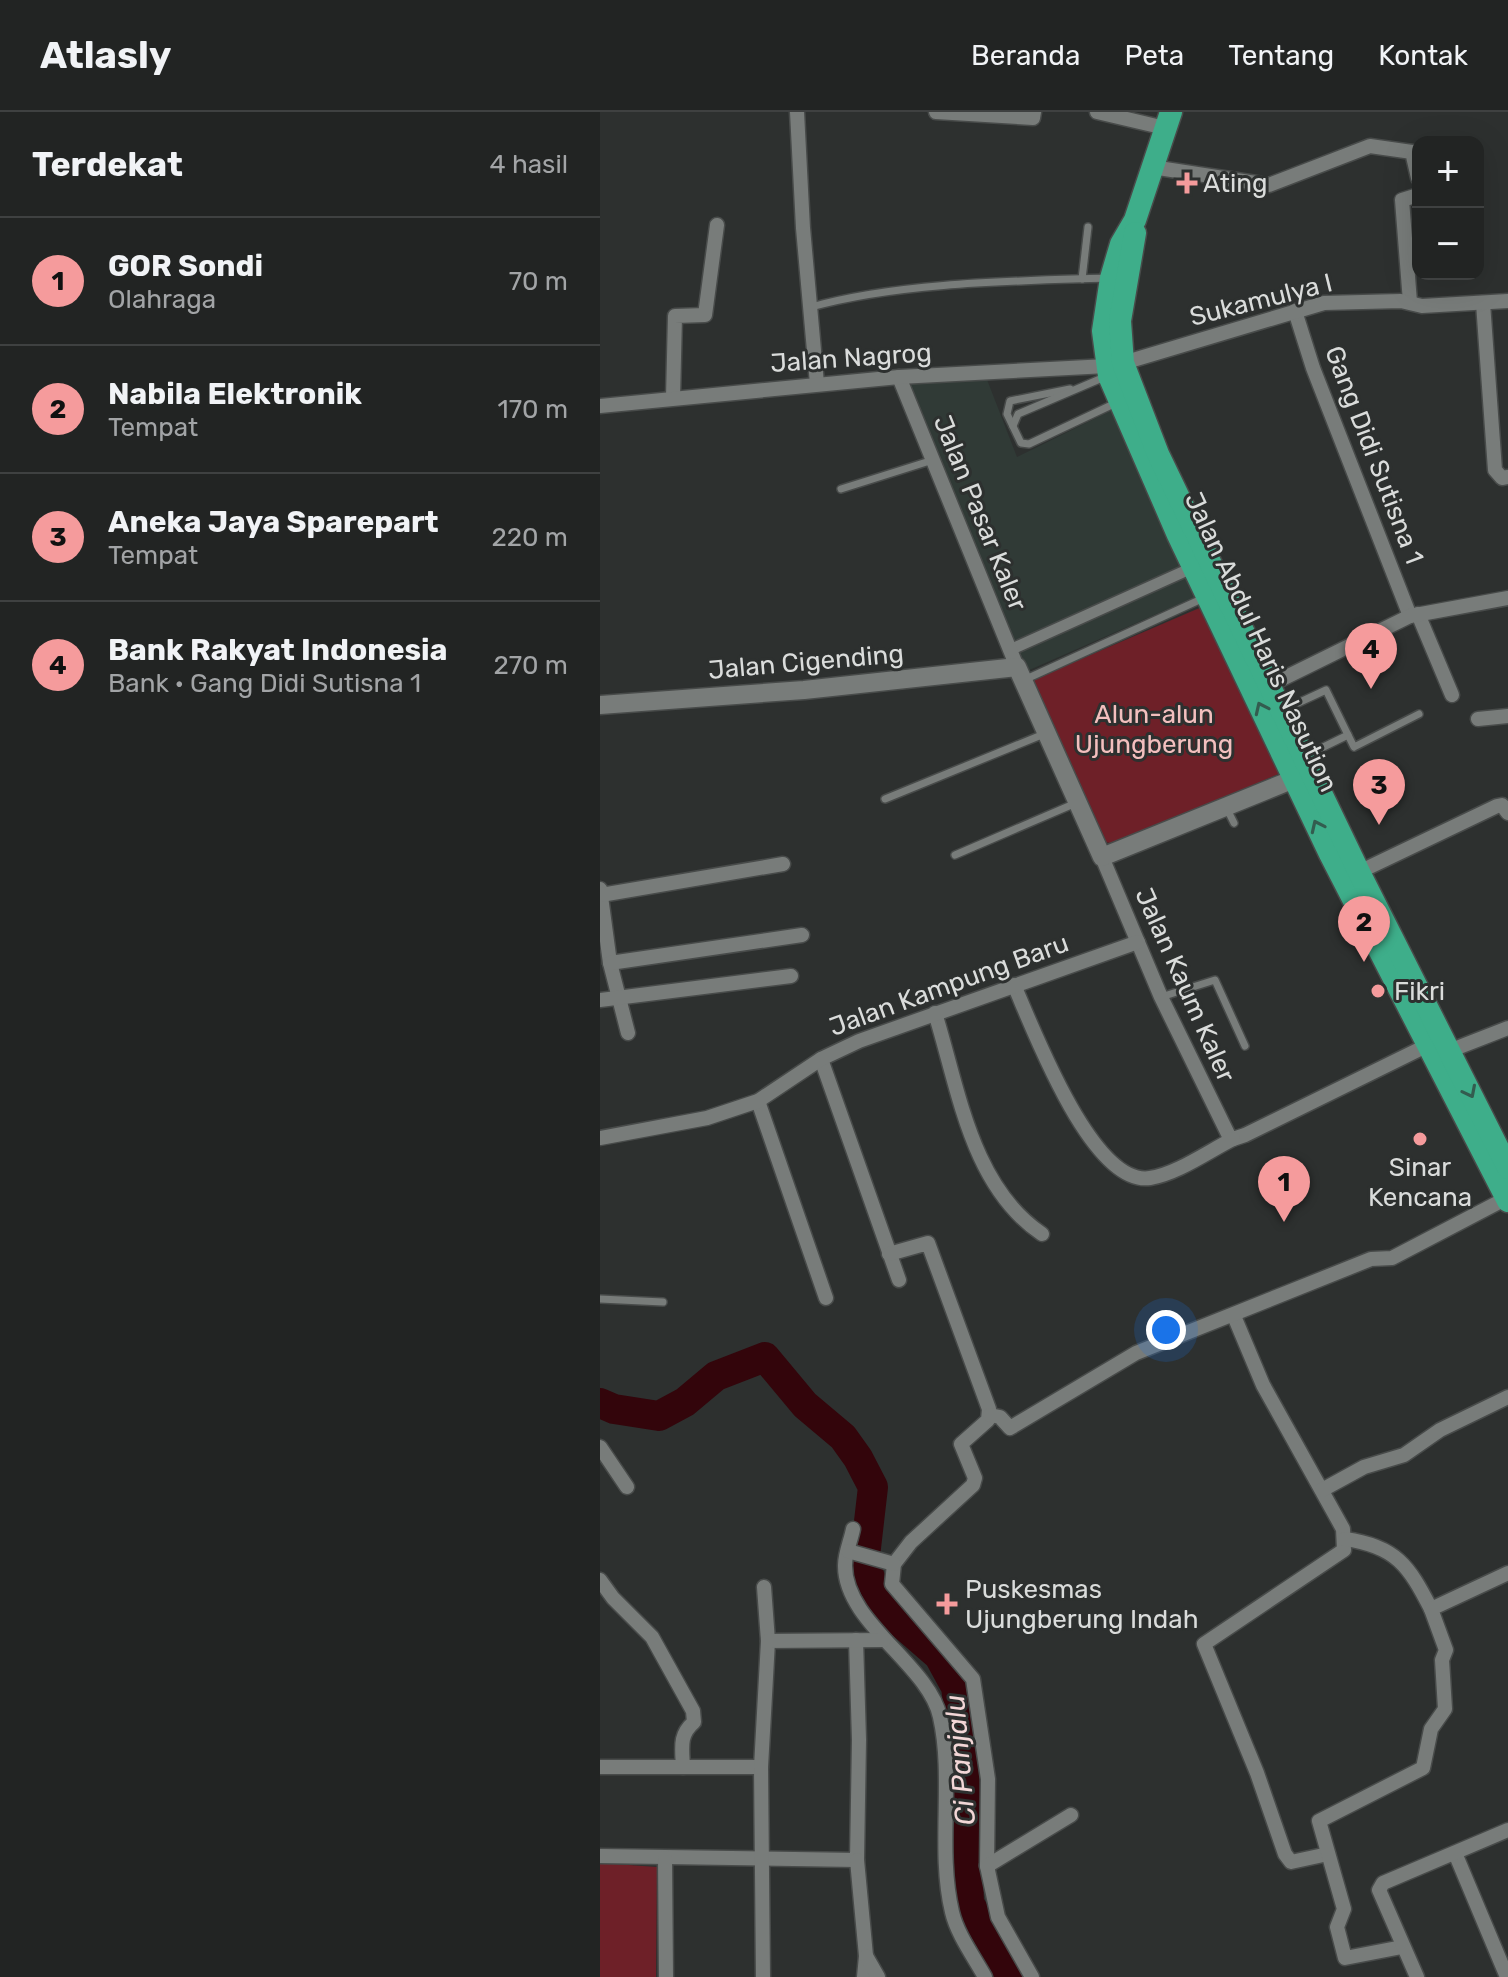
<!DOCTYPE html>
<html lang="id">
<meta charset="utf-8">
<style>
body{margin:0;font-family:Rubik,sans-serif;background:#2e3030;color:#f1f3f6}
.controls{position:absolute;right:24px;top:24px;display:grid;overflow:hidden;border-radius:16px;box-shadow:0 8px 32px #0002}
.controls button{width:72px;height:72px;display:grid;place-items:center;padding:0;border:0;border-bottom:2px solid #3f4141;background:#222423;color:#f1f3f6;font:40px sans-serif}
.you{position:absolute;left:566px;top:1218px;width:28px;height:28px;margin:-20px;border:6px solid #fff;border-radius:50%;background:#1a73e8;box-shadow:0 0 0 12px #1a73e833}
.badge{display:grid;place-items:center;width:52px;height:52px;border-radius:50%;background:#f59b9c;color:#111;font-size:26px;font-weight:700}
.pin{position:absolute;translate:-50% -66px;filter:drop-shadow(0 2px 4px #0008)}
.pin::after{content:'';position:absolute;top:42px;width:28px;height:24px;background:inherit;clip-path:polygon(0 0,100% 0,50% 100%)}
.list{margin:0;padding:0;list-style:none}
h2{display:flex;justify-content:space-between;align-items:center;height:104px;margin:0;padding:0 32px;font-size:34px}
h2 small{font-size:26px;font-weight:400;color:#a2a4a6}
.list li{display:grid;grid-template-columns:52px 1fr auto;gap:24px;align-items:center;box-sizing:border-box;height:128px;padding:0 32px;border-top:2px solid #3f4141}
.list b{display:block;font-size:30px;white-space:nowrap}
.list p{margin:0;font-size:26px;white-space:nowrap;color:#a2a4a6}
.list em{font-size:26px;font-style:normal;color:#a2a4a6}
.map{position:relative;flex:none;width:908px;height:1865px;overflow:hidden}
header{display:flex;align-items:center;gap:48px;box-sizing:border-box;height:112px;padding:0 40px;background:#222423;border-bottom:2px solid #3f4141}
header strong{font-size:38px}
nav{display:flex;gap:44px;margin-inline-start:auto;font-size:28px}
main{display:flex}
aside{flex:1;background:#222423}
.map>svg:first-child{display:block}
</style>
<header>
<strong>Atlasly</strong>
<nav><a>Beranda</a><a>Peta</a><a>Tentang</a><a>Kontak</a></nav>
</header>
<main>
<aside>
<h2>Terdekat<small>4 hasil</small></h2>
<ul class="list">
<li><span class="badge">1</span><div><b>GOR Sondi</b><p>Olahraga</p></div><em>70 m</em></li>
<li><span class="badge">2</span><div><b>Nabila Elektronik</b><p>Tempat</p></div><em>170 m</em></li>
<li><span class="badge">3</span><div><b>Aneka Jaya Sparepart</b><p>Tempat</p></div><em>220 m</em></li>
<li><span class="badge">4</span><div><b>Bank Rakyat Indonesia</b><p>Bank · Gang Didi Sutisna 1</p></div><em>270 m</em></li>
</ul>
</aside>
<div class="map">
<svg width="908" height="1865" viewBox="0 0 908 1865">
<rect width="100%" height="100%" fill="#2d302f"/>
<path fill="#303a36" d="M299,265H386L417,345L516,296L600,483L427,559Z"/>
<g fill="#6e2028">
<path d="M604,494L683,660L520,732L503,730L430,569Z"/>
<path d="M0,1751L57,1755L56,1865H0Z"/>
</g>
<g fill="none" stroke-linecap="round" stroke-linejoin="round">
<path stroke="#33050b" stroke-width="30" d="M0,1291L14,1297L59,1304L85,1290L116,1264L165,1245L205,1293L243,1325L258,1346L273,1375L264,1453L285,1497L339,1544L356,1575L363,1627L369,1791L411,1865"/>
<g stroke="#484b4a" stroke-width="10">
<g id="service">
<path d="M482,167L488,115"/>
<path d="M211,195C300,170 416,169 509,166"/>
<path d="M470,277L410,289L407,302L421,331L429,332L518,290"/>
<path d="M413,314L418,302L507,264"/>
<path d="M241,377L333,348"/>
<path d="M424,568L606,485"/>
<path d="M685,597L726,578L748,623L705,644"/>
<path d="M748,623L754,635L819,602"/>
<path d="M285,687L444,622"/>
<path d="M626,695L634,711"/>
<path d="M355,743L476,691"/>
<path d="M561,885L615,868L645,934"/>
<path d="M0,1187L63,1190"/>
</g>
</g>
<g stroke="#484b4a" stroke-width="14">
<path id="pedestrian" d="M410,538L594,455"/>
</g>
<g stroke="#484b4a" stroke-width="17">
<g id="minor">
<path d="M197,0L203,116L217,272"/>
<path d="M336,0L433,6L434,0"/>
<path d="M497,0L565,16"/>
<path d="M552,55L669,73L770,34L812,40L818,66"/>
<path d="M810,190L802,88L818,83"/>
<path d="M883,191L895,358L902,366L908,365"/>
<path d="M695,199L713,256L810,504"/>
<path d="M523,251L724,191L801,189L822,194L908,189"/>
<path d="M299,265L417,555"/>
<path d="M73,286L75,204L105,203L117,113"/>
<path d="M0,294L299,265L507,254"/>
<path d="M818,502L852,583"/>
<path d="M670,573L810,504L908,486"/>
<path d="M878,607L908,604"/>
<path d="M502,745L561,885L629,1024L633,1027L645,1023L826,934"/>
<path d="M759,760L897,694L902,693L908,701"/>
<path d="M0,777L10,851L28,921"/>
<path d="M1,783L183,752"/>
<path d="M10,851L202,823"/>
<path d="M414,873C433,916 492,1075 550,1066C577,1062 609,1039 633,1027"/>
<path d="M0,888L191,864"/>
<path d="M335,901C359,978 371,1074 442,1122"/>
<path d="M849,939L908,916"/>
<path d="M221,947L299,1168"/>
<path d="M158,989L226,1186"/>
<path d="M0,1026L107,1006L158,989L221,947L259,929L538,830"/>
<path d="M289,1142L328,1131L389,1297L388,1308L361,1332L375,1366L373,1373L311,1430L294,1452L292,1472L373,1567L388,1667L387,1754"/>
<path d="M634,1204L663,1273L743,1417L744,1438L604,1532L657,1661L685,1742L691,1750L728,1742"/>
<path d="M390,1303L400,1305L410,1316L536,1241L771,1147L792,1146L905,1087"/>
<path d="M0,1335L27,1375"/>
<path d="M722,1378L764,1355L804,1343L840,1318L908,1285"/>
<path d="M253,1417C251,1428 245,1441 245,1453C244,1510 329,1553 340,1605C354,1667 337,1737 352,1800C357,1822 374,1845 385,1865"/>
<path d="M745,1427C796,1434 809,1454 831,1497"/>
<path d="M248,1439L294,1452"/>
<path d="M0,1468L13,1486L52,1525L93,1599L94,1610C79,1623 82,1635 83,1655"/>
<path d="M164,1475L168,1529"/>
<path d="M0,1655H161"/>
<path d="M855,1741L907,1865"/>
<path d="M0,1744L257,1748L259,1628L256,1528"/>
<path d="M65,1746L66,1865"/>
<path d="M257,1748L266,1844L264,1865"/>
<path d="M802,1835L745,1846L737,1815L744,1797L719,1709L823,1656L831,1617L845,1597L842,1548L846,1538L831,1497L908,1461"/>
<path d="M266,1844L278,1865"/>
<path d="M163,1865L161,1655L168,1529L284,1528"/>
<path d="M432,1865L398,1805L387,1754L471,1703"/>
<path d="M817,1865L779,1778L783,1771L908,1718"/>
</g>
</g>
<g stroke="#484b4a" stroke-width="21">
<path id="tertiary" d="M0,593L204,578L417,555L502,745L704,663"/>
</g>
<g stroke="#484b4a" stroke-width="25">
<g id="trunk">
<path d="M571,0L535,108L521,132L511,166L503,219L509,264L578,423L730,742L908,1089"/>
<path d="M535,121L520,209L523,251L558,342L759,760L908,1056"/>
</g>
</g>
<use href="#service" stroke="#787c7a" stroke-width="7"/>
<use href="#pedestrian" stroke="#787c7a" stroke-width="11"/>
<use href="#minor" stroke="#787c7a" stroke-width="14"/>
<use href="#tertiary" stroke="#787c7a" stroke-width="18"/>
<use href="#trunk" stroke="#3eae8a" stroke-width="22"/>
</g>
<defs><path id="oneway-chevron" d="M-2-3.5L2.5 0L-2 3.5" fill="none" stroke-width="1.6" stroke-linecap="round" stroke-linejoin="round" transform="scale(2)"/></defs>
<g stroke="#335c4f">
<use href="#oneway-chevron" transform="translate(661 596) rotate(-115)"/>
<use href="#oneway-chevron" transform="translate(717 714) rotate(-115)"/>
<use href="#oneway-chevron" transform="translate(870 980) rotate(63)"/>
</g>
<g fill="#f59b9c" stroke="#2d302f" stroke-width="3">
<path d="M583 59h8v8h8v8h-8v8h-8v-8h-8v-8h8z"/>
<circle cx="778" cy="879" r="8"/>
<circle cx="820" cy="1027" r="8"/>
<path d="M343 1480h8v8h8v8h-8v8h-8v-8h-8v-8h8z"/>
</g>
<g text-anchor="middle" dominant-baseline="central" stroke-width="6" stroke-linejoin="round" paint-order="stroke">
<g font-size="26" fill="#dadcdb" stroke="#2d302f" text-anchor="start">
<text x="603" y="71">Ating</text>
<text x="794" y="879">Fikri</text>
<text x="820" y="1055" text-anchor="middle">Sinar<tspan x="820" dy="30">Kencana</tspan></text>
<text x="365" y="1477">Puskesmas<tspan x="365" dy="30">Ujungberung Indah</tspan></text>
</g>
<g font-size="26" fill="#dadcdb" stroke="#2d302f">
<text transform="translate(661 188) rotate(-14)">Sukamulya I</text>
<text transform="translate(251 246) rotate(-4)">Jalan Nagrog</text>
<text transform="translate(774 343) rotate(69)">Gang Didi Sutisna 1</text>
<text transform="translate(380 401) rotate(68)">Jalan Pasar Kaler</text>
<text transform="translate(661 530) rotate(65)">Jalan Abdul Haris Nasution</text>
<text transform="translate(206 550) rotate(-5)">Jalan Cigending</text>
<text transform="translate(349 873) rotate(-20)">Jalan Kampung Baru</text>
<text transform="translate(585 873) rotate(66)">Jalan Kaum Kaler</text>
</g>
<g font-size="26" fill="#f3bfbe" stroke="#2d302f">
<text x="554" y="602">Alun-alun<tspan x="554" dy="30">Ujungberung</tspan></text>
</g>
<g font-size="28" font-style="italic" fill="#f3d7d7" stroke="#2d302f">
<text transform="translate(360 1648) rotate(-95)">Ci Panjalu</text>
</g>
</g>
</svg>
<div class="controls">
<button>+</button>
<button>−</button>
</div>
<div class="you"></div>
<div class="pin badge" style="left:684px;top:1110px">1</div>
<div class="pin badge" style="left:764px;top:850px">2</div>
<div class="pin badge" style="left:779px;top:713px">3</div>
<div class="pin badge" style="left:771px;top:577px">4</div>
</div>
</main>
